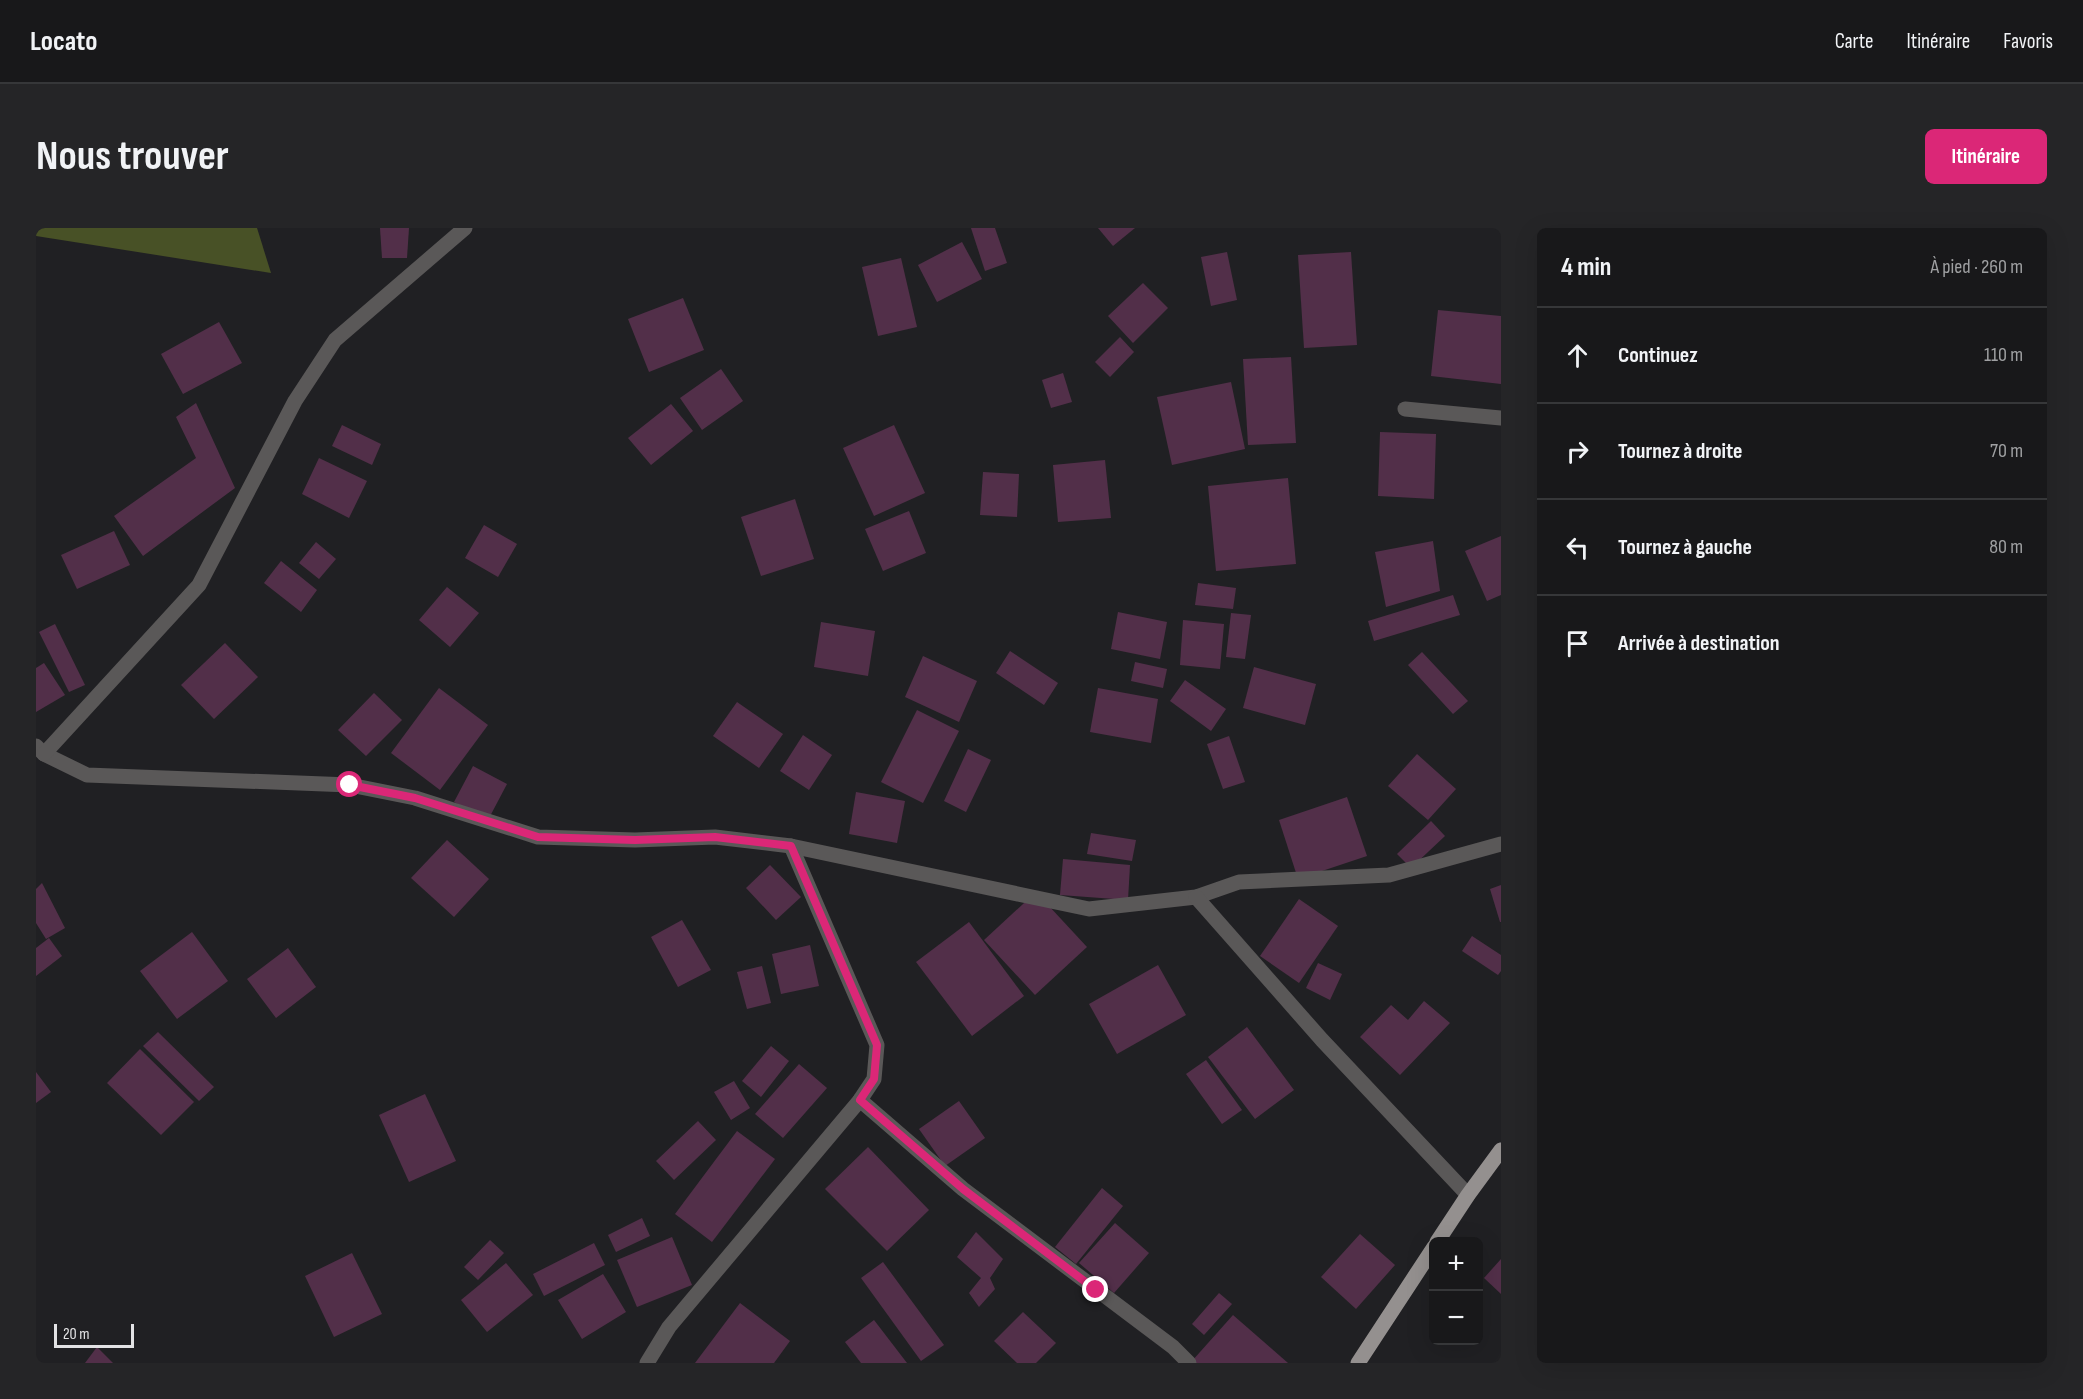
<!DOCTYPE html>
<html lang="fr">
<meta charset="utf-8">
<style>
body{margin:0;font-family:"Sofia Sans Condensed",sans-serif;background:#252527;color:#f1f3f6}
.controls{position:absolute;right:18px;bottom:18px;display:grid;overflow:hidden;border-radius:9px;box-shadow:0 6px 24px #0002}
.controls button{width:54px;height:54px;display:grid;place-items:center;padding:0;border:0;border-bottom:2px solid #363739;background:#18181a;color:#f1f3f6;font:30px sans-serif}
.scale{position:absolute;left:18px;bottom:15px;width:80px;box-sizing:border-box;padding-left:6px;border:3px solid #e3e3e5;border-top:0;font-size:16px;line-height:21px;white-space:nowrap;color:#e3e3e5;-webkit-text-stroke:4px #202023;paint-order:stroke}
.stop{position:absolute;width:18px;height:18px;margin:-14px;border:4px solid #db2777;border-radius:50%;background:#fff}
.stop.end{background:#db2777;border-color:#fff;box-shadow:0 2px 6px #0008}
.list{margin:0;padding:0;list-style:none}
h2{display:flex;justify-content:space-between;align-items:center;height:78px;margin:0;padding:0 24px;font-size:26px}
h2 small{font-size:20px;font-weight:400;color:#9fa0a2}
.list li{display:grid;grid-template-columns:39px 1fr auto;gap:18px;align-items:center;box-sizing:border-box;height:96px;padding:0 24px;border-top:2px solid #363739}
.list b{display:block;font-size:22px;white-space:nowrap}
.list em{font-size:20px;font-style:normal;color:#9fa0a2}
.icon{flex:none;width:33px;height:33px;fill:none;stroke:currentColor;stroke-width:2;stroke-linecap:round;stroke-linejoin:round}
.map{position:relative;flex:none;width:1465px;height:1135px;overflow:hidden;border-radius:9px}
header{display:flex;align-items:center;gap:36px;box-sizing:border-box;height:84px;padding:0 30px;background:#18181a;border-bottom:2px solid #363739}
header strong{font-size:28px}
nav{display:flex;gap:33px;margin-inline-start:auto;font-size:21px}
.intro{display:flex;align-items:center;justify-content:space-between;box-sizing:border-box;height:144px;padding:0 36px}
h1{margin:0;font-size:42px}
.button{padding:15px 27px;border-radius:9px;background:#db2777;color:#fff;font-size:21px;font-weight:700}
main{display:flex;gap:36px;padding:0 36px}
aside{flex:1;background:#18181a;border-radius:9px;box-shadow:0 6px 24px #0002}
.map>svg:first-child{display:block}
</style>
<header>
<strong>Locato</strong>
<nav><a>Carte</a><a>Itinéraire</a><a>Favoris</a></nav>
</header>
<div class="intro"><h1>Nous trouver</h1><a class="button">Itinéraire</a></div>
<main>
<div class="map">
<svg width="1465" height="1135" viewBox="0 0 1465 1135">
<rect width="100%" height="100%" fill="#202023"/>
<path fill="#485126" d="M0,0H221L235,45L0,8Z"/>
<g fill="#522f49">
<path d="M344,0H373L371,30H346Z"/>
<path d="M935,0H959L971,35L949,43Z"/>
<path d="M1062,0H1099L1077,18Z"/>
<path d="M926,14L946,51L901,74L882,37Z"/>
<path d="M1191,24L1201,72L1175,78L1165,29Z"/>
<path d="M1315,24L1321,117L1268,120L1262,27Z"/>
<path d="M865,30L881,99L842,108L826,39Z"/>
<path d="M1107,55L1132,80L1097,115L1072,88Z"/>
<path d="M647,70L668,122L613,144L592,91Z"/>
<path d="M1402,82L1465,88V156L1395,148Z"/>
<path d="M183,94L206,135L147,166L125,126Z"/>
<path d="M1084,109L1098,124L1074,149L1059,134Z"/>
<path d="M1255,129L1260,215L1212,217L1207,131Z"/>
<path d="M685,141L707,173L666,202L644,170Z"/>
<path d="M1027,145L1036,174L1015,180L1006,152Z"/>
<path d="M1195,154L1209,221L1136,237L1121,169Z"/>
<path d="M160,175L199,260L107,328L78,288L160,230L140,189Z"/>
<path d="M635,176L657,203L615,237L592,210Z"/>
<path d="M306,197L345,216L336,237L296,218Z"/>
<path d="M858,197L889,265L838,288L807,220Z"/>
<path d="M1344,204L1400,206L1398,271L1342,268Z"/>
<path d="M283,230L331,253L313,290L266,266Z"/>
<path d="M1069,232L1075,290L1022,294L1017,237Z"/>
<path d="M947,244L983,246L981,289L944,287Z"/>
<path d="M1252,250L1260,336L1180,343L1172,258Z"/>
<path d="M759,271L778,331L725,348L705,289Z"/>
<path d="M873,283L890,325L847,343L829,301Z"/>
<path d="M448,297L481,316L462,349L429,330Z"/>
<path d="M78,303L94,337L41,361L25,327Z"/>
<path d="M1465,308V367L1451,373L1429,323Z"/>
<path d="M1397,313L1404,363L1350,379L1339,324Z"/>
<path d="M280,314L300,331L283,351L263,335Z"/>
<path d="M245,333L281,362L265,384L228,355Z"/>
<path d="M1162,355L1200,360L1197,381L1159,377Z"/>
<path d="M411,359L443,385L414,419L383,392Z"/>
<path d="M1417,367L1424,387L1338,413L1332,393Z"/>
<path d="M1082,384L1131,394L1124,431L1075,421Z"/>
<path d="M1195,385L1215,387L1209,431L1190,429Z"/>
<path d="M1147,392L1188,396L1184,441L1144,437Z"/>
<path d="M785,394L839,403L832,448L778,439Z"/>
<path d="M19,396L49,457L33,464L3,404Z"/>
<path d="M189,415L222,449L178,491L145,457Z"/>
<path d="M974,423L1022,455L1008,477L960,445Z"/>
<path d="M1386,424L1432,473L1417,486L1372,437Z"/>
<path d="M887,428L941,453L923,494L869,469Z"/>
<path d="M1099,434L1131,441L1127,460L1095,453Z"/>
<path d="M8,435L29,467L0,484V440Z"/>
<path d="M1218,439L1280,456L1269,497L1207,480Z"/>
<path d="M1149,452L1190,481L1175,503L1134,473Z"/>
<path d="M403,460L452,497L404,562L355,525Z"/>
<path d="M1062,460L1122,471L1115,515L1054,504Z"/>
<path d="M338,465L366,492L330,528L302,502Z"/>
<path d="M701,474L747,506L723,540L677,508Z"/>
<path d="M881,482L923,503L887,575L845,554Z"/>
<path d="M767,507L796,527L773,562L744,543Z"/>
<path d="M1193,508L1209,554L1187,561L1171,516Z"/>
<path d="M932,521L955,532L930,584L908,573Z"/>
<path d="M1381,526L1420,561L1392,592L1352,558Z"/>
<path d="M437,538L471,556L452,592L418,574Z"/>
<path d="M820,564L869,573L861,615L813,606Z"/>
<path d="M1311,569L1331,628L1262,651L1243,592Z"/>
<path d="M1395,593L1409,608L1375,640L1361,626Z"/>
<path d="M1055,605L1100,612L1096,633L1051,626Z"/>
<path d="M411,612L453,651L418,689L375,650Z"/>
<path d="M1027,631L1094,637L1092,672L1024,667Z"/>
<path d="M734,637L765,669L740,692L710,660Z"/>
<path d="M6,655L29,700L10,711L0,695V661Z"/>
<path d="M1465,657V694H1464L1454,661Z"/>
<path d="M1000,664L1051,719L999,767L948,712Z"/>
<path d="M1263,671L1302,698L1263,755L1224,728Z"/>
<path d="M646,692L675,742L642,759L615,709Z"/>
<path d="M933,694L988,768L936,808L880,734Z"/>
<path d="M156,704L192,753L141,791L104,743Z"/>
<path d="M1436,708L1465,727V743L1462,747L1426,723Z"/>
<path d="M13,710L26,728L0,748V720Z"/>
<path d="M774,717L783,758L745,766L736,726Z"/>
<path d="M252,720L280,759L240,790L211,751Z"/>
<path d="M1282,735L1306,746L1294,772L1270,760Z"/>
<path d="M1122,737L1150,787L1081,826L1053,776Z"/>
<path d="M726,738L735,775L711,781L701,744Z"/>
<path d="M1388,773L1414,795L1364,847L1324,809L1355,777L1372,792Z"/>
<path d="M1211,799L1258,862L1219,891L1172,829Z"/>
<path d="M122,804L178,859L163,873L107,818Z"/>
<path d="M735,818L753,833L725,869L706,853Z"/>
<path d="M104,821L158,874L125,907L71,855Z"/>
<path d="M1170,832L1206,882L1186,896L1150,846Z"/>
<path d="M763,836L791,860L747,910L719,886Z"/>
<path d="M0,844L15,864L0,875Z"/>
<path d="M698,853L714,880L695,892L678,864Z"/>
<path d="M389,866L420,933L373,954L343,887Z"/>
<path d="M923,873L949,910L909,938L883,901Z"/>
<path d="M662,893L680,912L638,952L620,933Z"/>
<path d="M701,903L739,931L676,1014L639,986Z"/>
<path d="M832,919L893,982L851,1023L789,961Z"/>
<path d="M1066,960L1087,978L1040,1036L1019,1019Z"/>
<path d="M606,990L614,1008L580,1024L572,1007Z"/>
<path d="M1079,995L1113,1025L1078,1065L1043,1035Z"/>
<path d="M940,1004L967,1031L954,1050L959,1061L943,1079L933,1065L945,1050L921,1029Z"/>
<path d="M1324,1006L1359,1037L1320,1081L1285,1049Z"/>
<path d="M636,1009L656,1057L601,1079L581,1032Z"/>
<path d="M454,1012L468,1025L442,1052L428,1039Z"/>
<path d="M558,1015L569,1037L508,1068L497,1046Z"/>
<path d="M316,1025L346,1086L298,1109L269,1048Z"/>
<path d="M1465,1031V1066L1448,1050Z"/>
<path d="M847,1034L908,1117L885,1133L825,1050Z"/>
<path d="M470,1035L497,1067L451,1104L425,1072Z"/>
<path d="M567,1046L590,1084L546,1111L522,1072Z"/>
<path d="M1183,1065L1196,1076L1168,1107L1156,1096Z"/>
<path d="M704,1075L754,1113L738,1135H659Z"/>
<path d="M987,1084L1020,1115L1000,1135H981L958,1113Z"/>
<path d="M1197,1087L1252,1135H1158L1156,1133Z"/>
<path d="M838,1092L871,1135H825L809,1114Z"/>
<path d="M61,1119L77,1135H49Z"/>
</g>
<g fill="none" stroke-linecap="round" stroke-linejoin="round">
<g stroke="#5a5858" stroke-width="15">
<path d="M1369,181L1465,190"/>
<path d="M0,518L8,526L51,547L314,557L379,570L502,609L599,612L679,609L755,618L1053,681L1160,669L1203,654L1353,647L1465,616"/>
<path d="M8,526L163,357L259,173L299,112L429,0"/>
<path d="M1160,669L1286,812L1432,967"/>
<path d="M824,872L927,961L1137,1119L1153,1135"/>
<path d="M611,1135L633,1099L824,872L838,851L841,817L755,618"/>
</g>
<g stroke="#94908f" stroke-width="15">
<path d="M1401,1014L1432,967L1465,922"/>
<path d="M1322,1135L1398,1019"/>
</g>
</g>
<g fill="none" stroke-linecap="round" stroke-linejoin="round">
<path stroke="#db2777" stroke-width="8" d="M314,557L379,570L502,609L599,612L679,609L755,618L841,817L838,851L824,872L927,961L1060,1062"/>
</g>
</svg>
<div class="controls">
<button>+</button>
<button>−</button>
</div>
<div class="scale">20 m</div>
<div class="stop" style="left:314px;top:557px"></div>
<div class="stop end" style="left:1060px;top:1062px"></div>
</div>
<aside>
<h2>4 min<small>À pied · 260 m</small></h2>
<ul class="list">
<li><svg class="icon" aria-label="ahead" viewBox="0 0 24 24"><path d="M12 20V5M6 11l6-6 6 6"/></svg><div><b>Continuez</b></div><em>110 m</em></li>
<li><svg class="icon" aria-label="right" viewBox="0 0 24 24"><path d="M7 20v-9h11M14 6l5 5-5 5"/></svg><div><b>Tournez à droite</b></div><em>70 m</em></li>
<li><svg class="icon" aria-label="left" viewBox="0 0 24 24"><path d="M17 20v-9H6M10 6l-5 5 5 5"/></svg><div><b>Tournez à gauche</b></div><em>80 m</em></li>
<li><svg class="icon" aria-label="arrive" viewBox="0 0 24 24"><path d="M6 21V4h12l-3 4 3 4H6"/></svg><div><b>Arrivée à destination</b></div></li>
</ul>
</aside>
</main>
